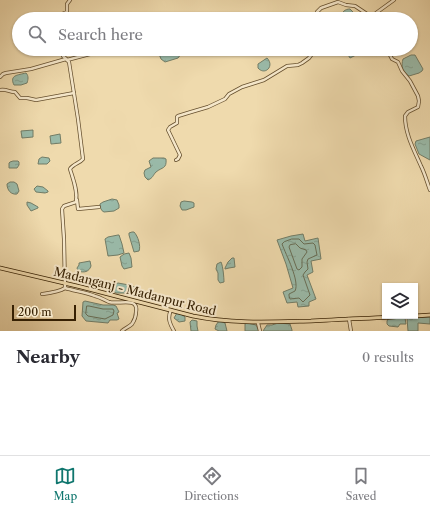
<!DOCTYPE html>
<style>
body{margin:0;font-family:"Libre Caslon Text",serif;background:#f7f7f7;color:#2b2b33}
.controls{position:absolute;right:12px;bottom:12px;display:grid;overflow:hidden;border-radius:0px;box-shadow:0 1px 3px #0004}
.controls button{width:36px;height:36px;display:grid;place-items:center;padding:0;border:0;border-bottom:1px solid #e1e1e2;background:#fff;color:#2b2b33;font:20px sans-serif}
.scale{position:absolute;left:12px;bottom:10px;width:64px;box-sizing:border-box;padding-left:4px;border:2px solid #372103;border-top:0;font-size:11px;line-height:14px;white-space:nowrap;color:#372103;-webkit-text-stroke:3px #f5e7ca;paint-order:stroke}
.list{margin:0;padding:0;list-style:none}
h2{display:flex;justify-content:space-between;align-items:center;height:52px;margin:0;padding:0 16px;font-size:17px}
h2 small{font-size:13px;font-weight:400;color:#7c7c81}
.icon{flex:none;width:22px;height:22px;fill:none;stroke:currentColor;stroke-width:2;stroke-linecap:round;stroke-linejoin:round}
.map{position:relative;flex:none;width:430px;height:331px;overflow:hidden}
.search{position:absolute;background:#fff;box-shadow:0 1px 3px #0004;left:12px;right:12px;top:12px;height:44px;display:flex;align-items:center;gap:10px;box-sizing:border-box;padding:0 14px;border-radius:22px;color:#7c7c81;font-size:15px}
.sheet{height:124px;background:#fff}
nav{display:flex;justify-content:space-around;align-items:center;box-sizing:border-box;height:56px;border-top:1px solid #e1e1e2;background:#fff;font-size:11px;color:#7c7c81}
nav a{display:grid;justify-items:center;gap:2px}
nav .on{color:#0f766e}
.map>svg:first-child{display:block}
</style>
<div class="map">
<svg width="430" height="331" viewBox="0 0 430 331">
<defs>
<pattern id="water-ripples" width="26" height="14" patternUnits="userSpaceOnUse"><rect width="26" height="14" fill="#9abbaa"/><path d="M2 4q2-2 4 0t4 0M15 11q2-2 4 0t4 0" fill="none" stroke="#85a091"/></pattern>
</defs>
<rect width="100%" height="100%" fill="#efdaad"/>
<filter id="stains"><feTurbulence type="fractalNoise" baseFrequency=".005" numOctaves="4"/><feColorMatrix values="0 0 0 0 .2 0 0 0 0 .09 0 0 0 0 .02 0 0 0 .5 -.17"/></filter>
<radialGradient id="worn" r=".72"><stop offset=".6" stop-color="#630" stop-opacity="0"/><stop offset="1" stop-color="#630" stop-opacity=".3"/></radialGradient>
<g fill="url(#water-ripples)" stroke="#727d67">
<path d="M350,9L353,12V15C350,18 345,19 341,19L340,17C342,12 345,9 350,9Z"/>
<path d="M157,49H180L181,54L178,58L165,62L161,59Z"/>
<path d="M344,49H359V51L356,55L350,58L347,53L345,52Z"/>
<path d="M411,55H415L423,69L422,71L419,73L409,76C402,71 401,66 403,59Z"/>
<path d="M267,58C275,66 265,76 258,68V64Z"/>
<path d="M26,73C29,76 28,80 27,83L21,85H14C9,75 18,75 26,73Z"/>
<path d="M33,130V137L22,138L21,131Z"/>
<path d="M60,134L61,143L51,144L50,136Z"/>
<path d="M430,137V160L419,154L415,144L416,141Z"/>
<path d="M42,157L49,158L50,161L47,164H38L39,159Z"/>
<path d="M153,158H164L166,159C167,169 162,167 156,172C153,175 153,178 148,180L145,177L144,173L145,170L151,167L149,161Z"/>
<path d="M13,161H18L19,162V165L17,168H9V163L10,162Z"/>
<path d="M10,182H14L17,184L19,191L17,194C11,195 7,190 7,184Z"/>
<path d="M37,186L43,187L48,191V192L45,193L36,192L34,189Z"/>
<path d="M112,199L117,200L119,205V208L114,211L104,212C101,211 100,207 100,204L103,202Z"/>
<path d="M184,201L192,202L194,203V207L186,210H182L180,206L181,202Z"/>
<path d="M27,202L31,203L38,207V208L31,211L27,205Z"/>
<path d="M132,232H134C138,236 141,246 139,251L134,252L129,235V233Z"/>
<path d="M303,234L305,241L318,238L321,259L311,261L313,272L307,275L316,299L309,302V306L298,307L297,302L287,303L283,292L293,288L286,264L277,240L291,236Z"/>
<path d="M118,235H119L122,244L124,253L118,255L108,256L105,239L108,237Z"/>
<path d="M129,253L131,258L132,267L124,269L122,266L120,257L124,254Z"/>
<path d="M232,258H234L235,267L229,268L225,269V268L228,262Z"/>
<path d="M90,261L91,266C89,272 84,273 78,271L77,268L79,265V263Z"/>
<path d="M221,262C223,266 224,278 224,282L220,283L218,280V273L216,269L217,264Z"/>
<path d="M118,283L129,285L135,287V290L131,293L128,295L124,293H116L113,291C113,287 114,284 118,283Z"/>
<path d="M85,301L103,305H113L116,306L119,312L117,313L119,319L117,320H110L108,323L86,321L82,316L83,302Z"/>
<path d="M177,313L181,314L185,317V321L179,322L174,318Z"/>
<path d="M430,317V324L418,323V331H408L407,318Z"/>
<path d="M392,318H405L406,324H400L398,327L389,326L387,324V321L388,319Z"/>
<path d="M192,320L197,321V326L198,331H191L190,322Z"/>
<path d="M219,321L223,322L225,323L227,331H219L215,329L216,325Z"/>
<path d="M247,323L256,325L259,331H245V324Z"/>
<path d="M278,323L290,324L292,330V331H263L267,325H272Z"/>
</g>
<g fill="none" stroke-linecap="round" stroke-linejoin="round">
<g stroke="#686e56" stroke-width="1">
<path d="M292,239H299L304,244L313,243L315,245L317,255L308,259L307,262L308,269L305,272L303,275L310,295L303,302L299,298L290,299L289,296V294L295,291C300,281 286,255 282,244L284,242Z"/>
<path d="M296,244L300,248L306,250L307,252L302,259V267L299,270L297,269L289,247L290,245Z"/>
<path d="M87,306H89L103,309H113L114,311L113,315L105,319L88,316L86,314Z"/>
</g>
<g stroke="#654f2e" stroke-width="4">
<g id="minor">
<path d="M55,19L57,16L67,12V4L70,0"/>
<path d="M314,19L317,12L321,8L338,2L346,5L355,6L367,14H376"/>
<path d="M379,19L377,16L376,13L394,0"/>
<path d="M369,49H370"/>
<path d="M387,49L392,59L398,62L402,71L410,81L418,96L419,101L418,107L408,112L405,116C405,134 414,150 421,166C425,174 427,182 430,190"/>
<path d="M67,60L109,49"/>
<path d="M0,77L3,74L6,73L31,69L66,59"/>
<path d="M0,90C7,89 9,92 15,92L20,98H27L36,100L74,93"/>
<path d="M176,160L178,159L180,155L168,130L170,127L177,123V117L178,116L191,112L208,107L225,99L229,94L242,87L264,80L287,66L298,65L302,63L309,58L312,54L313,49"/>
<path d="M77,200L78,209L99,207"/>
<path d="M65,288C75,291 85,292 95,296C100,297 104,300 109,302C118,305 139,296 136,312C136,315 134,321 132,324C129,327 125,328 122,331"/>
<path d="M42,294C50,293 59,292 65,288L64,239L62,209L64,206L76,202C78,191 73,179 70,169C73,164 80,163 83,159L78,119L69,62L63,56L61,49"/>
<path d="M171,310C167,318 170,324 174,331"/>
<path d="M349,319L351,331"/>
<path d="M258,323L260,331"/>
</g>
</g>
<g stroke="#372103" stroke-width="4.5">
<g id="major">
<path d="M0,268L81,287L193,316C232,324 271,322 311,321C344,319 378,318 411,316"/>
<path d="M415,316L430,315"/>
</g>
</g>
<use href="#minor" stroke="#f5e7ca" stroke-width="2.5"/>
<use href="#major" stroke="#efdaad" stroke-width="3"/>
</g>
<g text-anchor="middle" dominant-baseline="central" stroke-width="4" stroke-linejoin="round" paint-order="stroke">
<g font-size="12" fill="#372103" stroke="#f5e7ca">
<text transform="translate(135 291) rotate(14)">Madanganj - Madanpur Road</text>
</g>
</g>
<rect width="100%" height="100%" filter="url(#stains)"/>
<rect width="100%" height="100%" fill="url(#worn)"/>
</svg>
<div class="controls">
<button><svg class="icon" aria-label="layers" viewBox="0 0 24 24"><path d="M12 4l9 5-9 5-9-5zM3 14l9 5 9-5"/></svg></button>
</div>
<div class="scale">200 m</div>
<div class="search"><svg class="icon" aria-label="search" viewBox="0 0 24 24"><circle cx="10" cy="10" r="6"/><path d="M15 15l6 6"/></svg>Search here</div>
</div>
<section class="sheet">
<h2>Nearby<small>0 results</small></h2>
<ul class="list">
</ul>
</section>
<nav>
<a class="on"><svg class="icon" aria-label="map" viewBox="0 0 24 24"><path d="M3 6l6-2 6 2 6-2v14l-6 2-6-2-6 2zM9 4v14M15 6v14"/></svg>Map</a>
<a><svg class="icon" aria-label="directions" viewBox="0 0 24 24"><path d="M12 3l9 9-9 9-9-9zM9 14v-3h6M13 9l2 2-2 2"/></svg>Directions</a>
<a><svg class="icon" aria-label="saved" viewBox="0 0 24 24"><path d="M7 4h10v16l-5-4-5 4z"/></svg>Saved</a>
</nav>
